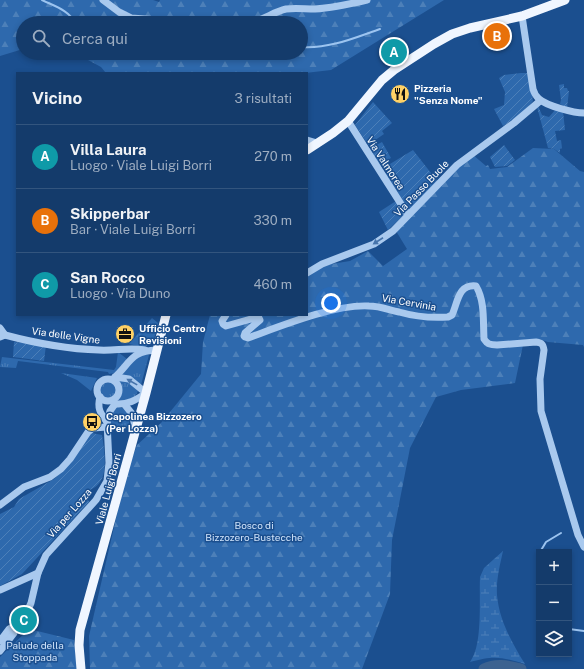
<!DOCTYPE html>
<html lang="it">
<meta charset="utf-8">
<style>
body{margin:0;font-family:"Public Sans",sans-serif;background:#1d4271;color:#f1f3f6}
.controls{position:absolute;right:12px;bottom:12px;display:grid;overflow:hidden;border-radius:0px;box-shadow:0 2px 6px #0003}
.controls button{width:36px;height:36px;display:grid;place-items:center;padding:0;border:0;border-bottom:1px solid #33557e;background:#143b6b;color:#f1f3f6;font:20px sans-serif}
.you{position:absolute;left:331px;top:303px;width:14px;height:14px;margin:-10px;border:3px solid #fff;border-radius:50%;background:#1a73e8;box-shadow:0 0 0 6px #1a73e833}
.badge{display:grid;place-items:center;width:26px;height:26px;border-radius:50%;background:#e69b98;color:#fff;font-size:13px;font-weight:700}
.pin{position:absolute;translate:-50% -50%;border:2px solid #fff;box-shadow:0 1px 4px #0006}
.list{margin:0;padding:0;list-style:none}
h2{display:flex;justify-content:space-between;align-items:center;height:52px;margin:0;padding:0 16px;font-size:17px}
h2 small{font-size:13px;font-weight:400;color:#9dadc1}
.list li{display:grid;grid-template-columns:26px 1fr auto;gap:12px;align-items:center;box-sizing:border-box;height:64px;padding:0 16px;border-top:1px solid #33557e}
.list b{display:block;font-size:15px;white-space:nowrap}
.list p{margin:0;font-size:13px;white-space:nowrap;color:#9dadc1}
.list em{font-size:13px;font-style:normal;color:#9dadc1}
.icon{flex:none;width:22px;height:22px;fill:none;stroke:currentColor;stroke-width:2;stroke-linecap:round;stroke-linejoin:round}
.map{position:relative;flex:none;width:584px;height:669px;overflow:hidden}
.search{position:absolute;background:#143b6b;box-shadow:0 2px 6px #0003;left:16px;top:16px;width:292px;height:44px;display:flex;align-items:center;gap:10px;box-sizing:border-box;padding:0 14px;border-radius:22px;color:#9dadc1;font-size:15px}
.panel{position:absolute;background:#143b6b;box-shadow:0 2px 6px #0003;left:16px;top:72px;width:292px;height:244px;border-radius:0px}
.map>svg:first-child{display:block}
</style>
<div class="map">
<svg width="584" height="669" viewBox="0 0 584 669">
<defs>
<pattern id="grass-tufts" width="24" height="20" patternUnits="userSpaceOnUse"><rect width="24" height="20" fill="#2e69ad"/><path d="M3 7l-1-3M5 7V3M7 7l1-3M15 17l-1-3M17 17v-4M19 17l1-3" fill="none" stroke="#4d80b9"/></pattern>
<pattern id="forest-firs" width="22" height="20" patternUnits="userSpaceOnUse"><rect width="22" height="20" fill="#2e69ad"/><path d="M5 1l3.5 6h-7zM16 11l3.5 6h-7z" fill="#4d80b9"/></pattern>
<pattern id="wetland-marsh" width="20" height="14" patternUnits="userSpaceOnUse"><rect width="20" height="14" fill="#2e69ad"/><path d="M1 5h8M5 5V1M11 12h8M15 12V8" fill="none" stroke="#4d80b9"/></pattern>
<pattern id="garden-furrows" width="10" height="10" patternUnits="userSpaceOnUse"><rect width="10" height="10" fill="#2e69ad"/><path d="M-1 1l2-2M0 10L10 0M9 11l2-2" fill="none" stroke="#4d80b9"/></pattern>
</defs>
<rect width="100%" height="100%" fill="#1b4f8f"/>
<g fill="url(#grass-tufts)">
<path d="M152,318L158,323L153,343L143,347L129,344Z"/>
<path d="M118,352L127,359L115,373L109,374L108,372L18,361L16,368L0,367L2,357L114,370L116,367Z"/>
<path d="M146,354L149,355L141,385L121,375C128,367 135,356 146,354Z"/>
<path d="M61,373L97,378L91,391L77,380Z"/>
<path d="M117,380C126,381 134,382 138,391C135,400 124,401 116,400C121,393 121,388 117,380Z"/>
<circle cx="108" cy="390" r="8"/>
<path d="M116,407C130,407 129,416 129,427L111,428C111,420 110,413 116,407Z"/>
</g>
<g fill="url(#forest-firs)">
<path d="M0,0H153L159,2L160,0H444L331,70L305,73H106L101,67L88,60L81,53H301V23H23V49L0,56Z"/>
<path d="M533,148L554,149L580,171L584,172V347L583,345L548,342L539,339L524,340L515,383L461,390L436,397L410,448L392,540L390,594L362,669H90L89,636L127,471L137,445L161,423L201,374L203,342L210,315H307V273L325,265L350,261L368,251L383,266L407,249L396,231L472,154L486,166L488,165L490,169L507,167Z"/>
<path d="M29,629L74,640L77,669H0V657Z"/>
</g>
<path fill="url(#wetland-marsh)" d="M503,551C500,565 496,580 497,595C499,620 512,643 525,664C502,657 494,655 470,662C483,645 479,600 480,577L484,568Z"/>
<g fill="url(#garden-furrows)">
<path d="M521,73H529L533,101C525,112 514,119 503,126L494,109L504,105L505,92L499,78L504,75Z"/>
<path d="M564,84V88H567L568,91H569L567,108L560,104L561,100L559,85Z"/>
<path d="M373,102L392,123L382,131L384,134L368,145L355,125Z"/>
<path d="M538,106L542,115L549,117L556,109L563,111L565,130L555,131L557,141L561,140L562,148L560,149V153L554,149L548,148L537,107Z"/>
<path d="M382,142L391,158L379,164L369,149Z"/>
<path d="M504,145L515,160L507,166L495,167L490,157Z"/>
<path d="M413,150L438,182L409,210L395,188H393L385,174L387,171L385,167Z"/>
<path d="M396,201L404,215L388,230L379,212Z"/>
<path d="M14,342L46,345L44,361L13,357Z"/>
<path d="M92,433L102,435C104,448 108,471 100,482C97,487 90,490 85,493L89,502L22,574L0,586V514L14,507L19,499L54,479L72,461L90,434Z"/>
</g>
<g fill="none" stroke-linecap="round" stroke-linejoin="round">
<g stroke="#9cc4f0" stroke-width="2">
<path d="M42,0C54,6 69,10 75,23"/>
<path d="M301,47C329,49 354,38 380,29"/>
<path d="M95,53C102,57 112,61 119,53"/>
<path d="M540,552L546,542L561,533"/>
<path d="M539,560V578"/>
<path d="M569,629L584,631"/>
</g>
<path stroke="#3c6290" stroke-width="11" d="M484,669C497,663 508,666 521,669"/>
<g stroke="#a9c9ee" stroke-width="7">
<path d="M103,0L119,12L131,18L200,23"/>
<path d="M522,16L533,89C534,93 536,96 539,99C547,106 574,113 584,113"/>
<path d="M248,23C262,21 273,12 286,9C295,8 305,9 315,9C332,8 350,4 367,0"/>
<path d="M348,121L408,215"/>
<path d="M307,140L317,143"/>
<path d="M307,273L322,264L374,244L393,231L457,165L514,123L540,101"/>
<path d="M226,315L222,321L223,324L226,326L258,317L259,318L260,320L245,333L244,336L245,337L248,338C281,326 335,304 369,306C380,306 389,310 399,312C413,316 433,318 448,317L452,315C458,302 458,284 476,286C485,301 483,321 484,339C487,344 490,345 497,345L536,342C542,343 543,344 544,350L540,379L541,411L578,535L584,547"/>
<path d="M0,328L5,335"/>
<path d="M0,337L5,335C35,343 68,349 99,350C115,351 130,347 145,350"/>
<path d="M115,377L129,379L146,393C136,400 128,405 115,404"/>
<path d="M113,379C131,363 130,351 157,350"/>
<circle cx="108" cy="390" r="11"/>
<path d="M100,397C97,408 100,413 107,422"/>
<path d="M125,405L133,415L135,429"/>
<path d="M0,505L24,487L50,477L61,469L70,459L88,432L93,428L107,427"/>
<path d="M0,590L38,573L46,555L96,500L107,481L109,463L107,422L110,411L115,404"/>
<path d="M0,641L9,629L16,625L27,612L31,603L38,573"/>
<path d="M0,651L14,633L16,625"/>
</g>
<g stroke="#f0f6ff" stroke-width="9">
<path d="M307,150L333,133L348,121L382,80L394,70L434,44L452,34L470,28L522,16L565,0"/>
<path d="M81,669L79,645L80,630L146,393L166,315"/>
</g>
</g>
<defs><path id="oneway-solid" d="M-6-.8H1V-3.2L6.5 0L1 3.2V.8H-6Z"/></defs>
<g fill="#4674ac">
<use href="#oneway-solid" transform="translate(378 241) rotate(147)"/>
<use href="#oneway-solid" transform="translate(132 382) rotate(-151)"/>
</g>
<defs>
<g id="restaurant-disc" transform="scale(1)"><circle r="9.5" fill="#ffd166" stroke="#1b4f8f"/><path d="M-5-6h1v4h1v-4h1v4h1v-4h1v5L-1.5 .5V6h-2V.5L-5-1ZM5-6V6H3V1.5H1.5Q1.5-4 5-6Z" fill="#111"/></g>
<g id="office-disc" transform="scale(1)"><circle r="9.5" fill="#ffd166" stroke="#1b4f8f"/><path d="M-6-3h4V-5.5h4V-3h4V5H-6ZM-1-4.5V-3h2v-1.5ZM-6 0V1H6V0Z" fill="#111"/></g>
<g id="bus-disc" transform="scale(1)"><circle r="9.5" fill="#ffd166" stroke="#1b4f8f"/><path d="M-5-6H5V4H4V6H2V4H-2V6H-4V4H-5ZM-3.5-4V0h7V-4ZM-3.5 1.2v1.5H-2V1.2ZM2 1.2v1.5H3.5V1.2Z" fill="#111"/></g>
</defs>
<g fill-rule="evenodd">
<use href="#restaurant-disc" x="400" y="94"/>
<use href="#office-disc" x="125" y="334"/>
<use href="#bus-disc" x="92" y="422"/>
</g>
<g text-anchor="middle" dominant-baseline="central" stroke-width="3" stroke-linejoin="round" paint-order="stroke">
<g font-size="10" font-weight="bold" fill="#fff" stroke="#1b4f8f" text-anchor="start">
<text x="414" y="88">Pizzeria<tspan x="414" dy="12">"Senza Nome"</tspan></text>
<text x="139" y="328">Ufficio Centro<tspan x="139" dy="12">Revisioni</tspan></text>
<text x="106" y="416">Capolinea Bizzozero<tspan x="106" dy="12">(Per Lozza)</tspan></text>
</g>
<g font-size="10" fill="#fff" stroke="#1b4f8f">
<text transform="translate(386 163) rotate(57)">Via Valmorea</text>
<text transform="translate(421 188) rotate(-46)">Via Passo Buole</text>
<text transform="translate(409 302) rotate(10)">Via Cervinia</text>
<text transform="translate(66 335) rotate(8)">Via delle Vigne</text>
<text transform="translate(108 489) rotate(-75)">Viale Luigi Borri</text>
<text transform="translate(69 513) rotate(-49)">Via per Lozza</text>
</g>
<g font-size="10" fill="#cfe3fa" stroke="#1b4f8f">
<text x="254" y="525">Bosco di<tspan x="254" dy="12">Bizzozero-Bustecche</tspan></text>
<text x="35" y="645">Palude della<tspan x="35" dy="12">Stoppada</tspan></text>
</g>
</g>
</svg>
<div class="controls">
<button>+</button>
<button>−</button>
<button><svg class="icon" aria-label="layers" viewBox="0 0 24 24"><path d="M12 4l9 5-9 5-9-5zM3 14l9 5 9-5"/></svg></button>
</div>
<div class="you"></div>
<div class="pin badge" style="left:394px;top:52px;background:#0f9aa8">A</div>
<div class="pin badge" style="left:497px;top:36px;background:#e8710a">B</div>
<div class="pin badge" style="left:24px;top:620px;background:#0f9aa8">C</div>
<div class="search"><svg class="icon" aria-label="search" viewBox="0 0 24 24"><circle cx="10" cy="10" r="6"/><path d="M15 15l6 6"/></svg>Cerca qui</div>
<section class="panel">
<h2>Vicino<small>3 risultati</small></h2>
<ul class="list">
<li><span class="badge" style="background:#0f9aa8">A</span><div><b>Villa Laura</b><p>Luogo · Viale Luigi Borri</p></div><em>270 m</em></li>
<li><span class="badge" style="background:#e8710a">B</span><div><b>Skipperbar</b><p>Bar · Viale Luigi Borri</p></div><em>330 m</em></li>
<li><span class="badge" style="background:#0f9aa8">C</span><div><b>San Rocco</b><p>Luogo · Via Duno</p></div><em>460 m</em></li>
</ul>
</section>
</div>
